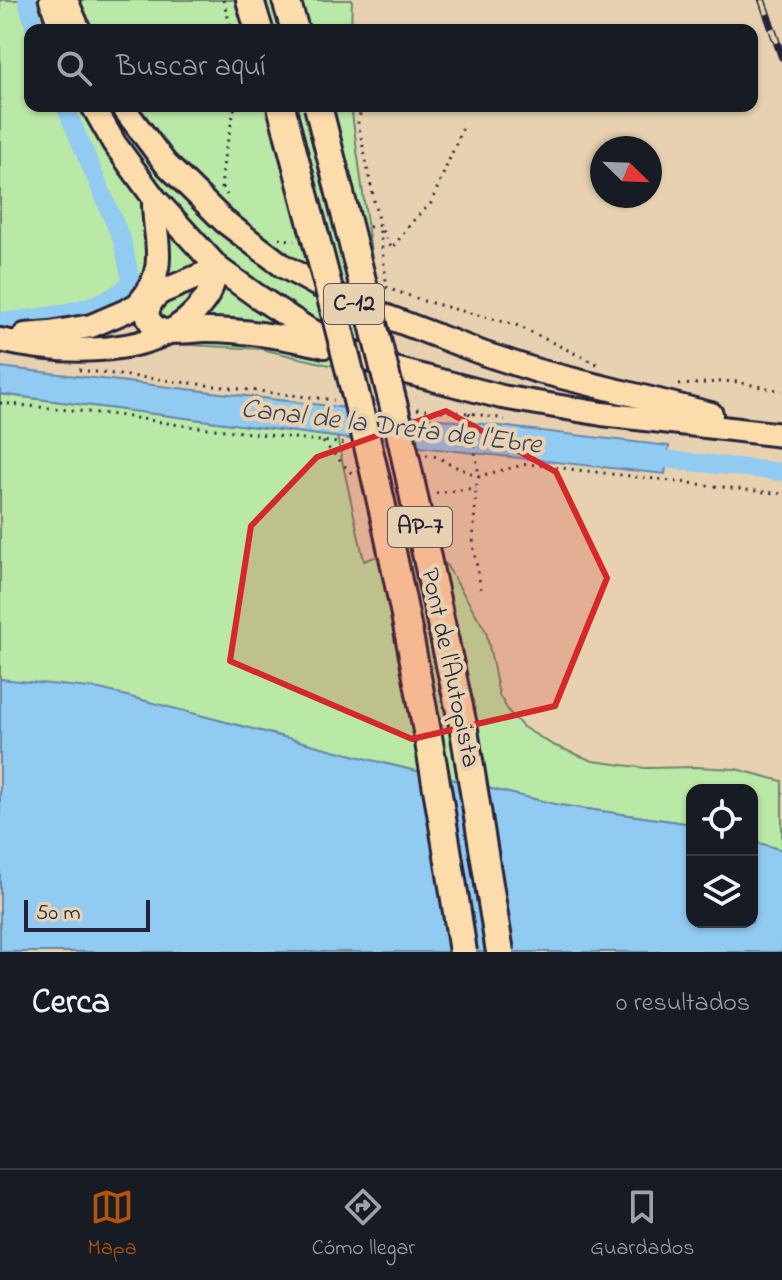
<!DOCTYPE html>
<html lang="es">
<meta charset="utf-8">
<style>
body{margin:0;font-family:"Indie Flower",sans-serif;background:#20242c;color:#f1f3f6}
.controls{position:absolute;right:24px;bottom:24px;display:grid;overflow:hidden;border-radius:16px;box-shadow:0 2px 6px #0004}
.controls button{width:72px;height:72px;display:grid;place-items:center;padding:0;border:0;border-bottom:2px solid #363941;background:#171b24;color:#f1f3f6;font:40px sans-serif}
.compass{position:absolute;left:590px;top:136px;width:72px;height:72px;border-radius:50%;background:#171b24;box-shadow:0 2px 6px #0004;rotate:113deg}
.scale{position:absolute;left:24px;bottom:20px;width:126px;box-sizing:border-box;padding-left:8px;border:4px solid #22223b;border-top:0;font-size:22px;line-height:28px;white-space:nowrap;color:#22223b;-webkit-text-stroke:6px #e7d1b0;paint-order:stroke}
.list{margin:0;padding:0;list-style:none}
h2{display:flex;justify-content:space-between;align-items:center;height:104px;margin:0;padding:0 32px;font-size:34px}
h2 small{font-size:26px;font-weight:400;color:#9ea1a6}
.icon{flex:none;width:44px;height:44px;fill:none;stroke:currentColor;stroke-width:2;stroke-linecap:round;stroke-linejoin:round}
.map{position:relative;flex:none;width:782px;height:952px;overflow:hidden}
.search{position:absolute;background:#171b24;box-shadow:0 2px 6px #0004;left:24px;right:24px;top:24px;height:88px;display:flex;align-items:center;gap:20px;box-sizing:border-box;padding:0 28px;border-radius:16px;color:#9ea1a6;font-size:30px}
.sheet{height:216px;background:#171b24}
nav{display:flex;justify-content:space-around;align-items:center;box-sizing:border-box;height:112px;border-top:2px solid #363941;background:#171b24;font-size:22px;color:#9ea1a6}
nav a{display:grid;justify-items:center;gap:4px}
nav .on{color:#b45309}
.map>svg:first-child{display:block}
</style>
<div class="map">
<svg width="782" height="952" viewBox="0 0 782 952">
<rect width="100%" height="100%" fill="#e7d1b0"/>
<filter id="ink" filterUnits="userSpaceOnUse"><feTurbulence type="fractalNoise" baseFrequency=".0125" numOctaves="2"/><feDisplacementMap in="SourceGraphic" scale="16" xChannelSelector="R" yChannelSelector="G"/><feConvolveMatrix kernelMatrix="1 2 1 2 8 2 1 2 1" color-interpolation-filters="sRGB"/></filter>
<g filter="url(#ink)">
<g fill="#bae8a7" stroke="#6e8571" stroke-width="2">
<path d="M0,0H352L351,30H30V106H351L376,289L399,381L261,349L174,344L141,352L136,290L61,323L0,327Z"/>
<path d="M0,394L337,437L364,561L406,546L445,563L486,631L499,695L509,712L523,727L553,745L593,761L645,768L696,767L736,769L782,781V850L752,841V790H692V824L559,805L387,764L0,679Z"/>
</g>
<g fill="#91cbf1" stroke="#6587a8" stroke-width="2">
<path d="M0,367L669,446L665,474L357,440L0,394Z"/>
<path d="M0,679L100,689L387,764L559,805L692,824V922H752V841L782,850V952H0Z"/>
</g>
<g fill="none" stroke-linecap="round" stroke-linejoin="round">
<g stroke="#91cbf1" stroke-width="18">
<path d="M27,0L35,30"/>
<path d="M0,321C31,320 116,309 131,280L122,240L65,106"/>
<path d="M646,457L782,472"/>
</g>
<g stroke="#22223b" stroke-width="28">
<g id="primary">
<path d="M51,0L61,30"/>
<path d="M66,0L79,30"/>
<path d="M93,106L114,143L154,198L218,268L257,296L306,328L361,356L387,367L502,397L602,414L782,435"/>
<path d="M122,106L165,163L224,221L283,266L351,303L485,354L538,371L711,414"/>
<path d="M161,292C149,301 140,317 157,328C167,335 194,330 206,330C247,330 286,337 325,346"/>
<path d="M139,303C171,267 153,239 154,198"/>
<path d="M25,335L50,333L91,326L126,311L161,292L218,268"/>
<path d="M0,340C61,354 162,361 203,302C211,292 214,280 218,268"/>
</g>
</g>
<g stroke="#22223b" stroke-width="32">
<g id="motorway">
<path d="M250,0L259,30"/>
<path d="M286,0L295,30"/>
</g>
</g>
<g stroke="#22223b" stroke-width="3" stroke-dasharray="2 6" stroke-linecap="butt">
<path d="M223,0L232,30"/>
<path d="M362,106L358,122L379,225L392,249L410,224L431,203L463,127"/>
<path d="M222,187L227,195"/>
<path d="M221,189L224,158L235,106"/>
<path d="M369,227L379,225L387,288L424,301L516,325L599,365"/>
<path d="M279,238L295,241"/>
<path d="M79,370L334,400"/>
<path d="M679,385L732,381L782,391"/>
<path d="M0,403L117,415L180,425L347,444"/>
<path d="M417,409L469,413L505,419"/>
<path d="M469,413L479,476L476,488L473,544L481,590"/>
<path d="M323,442L353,475"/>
<path d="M426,455L438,457L451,465L479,476L527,464L782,494"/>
<path d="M436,493L476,488"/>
</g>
<use href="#primary" stroke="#fddcac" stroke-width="22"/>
<use href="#motorway" stroke="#fddcac" stroke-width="26"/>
<g stroke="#22223b" stroke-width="8">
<path id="rail" d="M762,0L782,57"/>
</g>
<use href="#rail" stroke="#e7d1b0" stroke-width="5" stroke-dasharray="15" stroke-linecap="butt"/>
<g stroke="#22223b" stroke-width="32" stroke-linecap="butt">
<g id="motorway-bridge">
<path d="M281,106C309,213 338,321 364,429C406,601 437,777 463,952"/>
<path d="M318,106L398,423L464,730L500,952"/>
</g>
</g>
<use href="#motorway-bridge" stroke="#fddcac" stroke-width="26"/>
</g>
</g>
<path fill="#d62828" fill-opacity="0.2" stroke="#d62828" stroke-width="6" stroke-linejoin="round" d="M446,411L556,472L607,578L555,706L412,739L230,661L251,526L317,457Z"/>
<g text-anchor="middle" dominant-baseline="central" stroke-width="8" stroke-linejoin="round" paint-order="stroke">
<g fill="#e7d1b0" stroke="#5d565e" stroke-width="2">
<rect x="324" y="284" width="60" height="40" rx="6"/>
<rect x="388" y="507" width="64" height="40" rx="6"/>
</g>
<g font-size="24" font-weight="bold" fill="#22223b">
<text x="354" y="304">C-12</text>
<text x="420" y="527">AP-7</text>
</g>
<g font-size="26" fill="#22223b" stroke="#e7d1b0">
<text transform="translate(449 668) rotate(78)">Pont de l'Autopista</text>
</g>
<g font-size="28" font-style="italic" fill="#38445f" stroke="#e7d1b0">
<text transform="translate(391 428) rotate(7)">Canal de la Dreta de l'Ebre</text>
</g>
</g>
</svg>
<div class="controls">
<button><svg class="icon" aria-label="locate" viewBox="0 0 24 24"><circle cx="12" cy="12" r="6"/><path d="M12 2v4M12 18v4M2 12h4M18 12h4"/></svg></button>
<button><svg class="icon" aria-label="layers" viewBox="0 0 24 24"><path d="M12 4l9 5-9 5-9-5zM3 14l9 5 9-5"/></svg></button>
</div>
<svg class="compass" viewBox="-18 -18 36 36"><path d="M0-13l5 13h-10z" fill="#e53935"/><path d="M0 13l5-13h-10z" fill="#9ea1a6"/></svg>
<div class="scale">50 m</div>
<div class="search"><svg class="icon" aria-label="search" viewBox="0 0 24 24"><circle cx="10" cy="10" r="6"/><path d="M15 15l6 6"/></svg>Buscar aquí</div>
</div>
<section class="sheet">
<h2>Cerca<small>0 resultados</small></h2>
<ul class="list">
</ul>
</section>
<nav>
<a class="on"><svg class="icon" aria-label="map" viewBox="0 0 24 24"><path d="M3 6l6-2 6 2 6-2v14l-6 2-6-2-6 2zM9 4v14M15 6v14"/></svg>Mapa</a>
<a><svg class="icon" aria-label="directions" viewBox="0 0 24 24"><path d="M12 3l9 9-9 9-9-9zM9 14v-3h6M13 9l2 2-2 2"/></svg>Cómo llegar</a>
<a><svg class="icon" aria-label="saved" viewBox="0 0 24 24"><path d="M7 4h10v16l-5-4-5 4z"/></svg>Guardados</a>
</nav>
